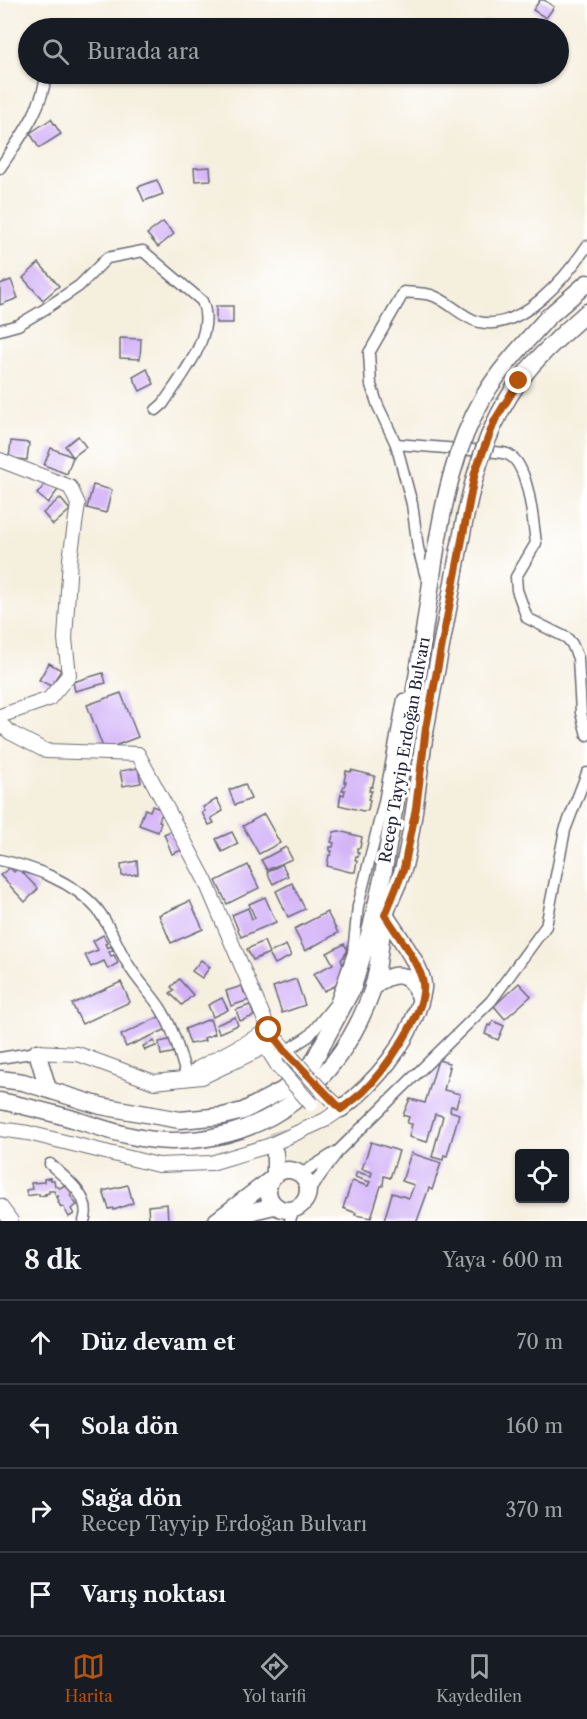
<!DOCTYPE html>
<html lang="tr">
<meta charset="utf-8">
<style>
body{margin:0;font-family:"Libre Caslon Text",serif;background:#242831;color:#f1f3f6}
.controls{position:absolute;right:18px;bottom:18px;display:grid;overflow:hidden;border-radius:6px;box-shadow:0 2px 4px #0004}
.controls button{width:54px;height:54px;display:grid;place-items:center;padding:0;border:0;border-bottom:2px solid #363941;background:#171b24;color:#f1f3f6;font:30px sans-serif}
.stop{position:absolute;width:18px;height:18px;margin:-14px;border:4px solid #b45309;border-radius:50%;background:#fff}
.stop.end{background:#b45309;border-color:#fff;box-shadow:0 2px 6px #0008}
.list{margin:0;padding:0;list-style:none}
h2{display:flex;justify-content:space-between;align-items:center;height:78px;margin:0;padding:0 24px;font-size:26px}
h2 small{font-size:20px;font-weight:400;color:#9ea1a6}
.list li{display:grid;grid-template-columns:39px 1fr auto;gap:18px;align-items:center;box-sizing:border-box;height:84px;padding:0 24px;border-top:2px solid #363941}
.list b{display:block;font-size:22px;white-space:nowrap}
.list p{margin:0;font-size:20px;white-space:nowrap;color:#9ea1a6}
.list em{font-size:20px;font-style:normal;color:#9ea1a6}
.icon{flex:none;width:33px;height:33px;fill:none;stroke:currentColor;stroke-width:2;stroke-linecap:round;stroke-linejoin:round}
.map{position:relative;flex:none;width:587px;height:1221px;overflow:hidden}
.search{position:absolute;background:#171b24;box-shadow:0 2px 4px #0004;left:18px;right:18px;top:18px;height:66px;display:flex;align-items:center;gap:15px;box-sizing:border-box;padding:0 21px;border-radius:33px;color:#9ea1a6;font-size:22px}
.sheet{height:414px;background:#171b24}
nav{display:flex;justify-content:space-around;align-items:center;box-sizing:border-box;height:84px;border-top:2px solid #363941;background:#171b24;font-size:16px;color:#9ea1a6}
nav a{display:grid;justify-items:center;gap:3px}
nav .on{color:#b45309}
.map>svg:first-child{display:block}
</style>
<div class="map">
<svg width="587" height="1221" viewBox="0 0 587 1221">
<rect width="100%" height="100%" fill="#fff"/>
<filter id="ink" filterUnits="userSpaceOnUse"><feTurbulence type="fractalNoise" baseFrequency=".0167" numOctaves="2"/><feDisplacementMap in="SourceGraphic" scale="12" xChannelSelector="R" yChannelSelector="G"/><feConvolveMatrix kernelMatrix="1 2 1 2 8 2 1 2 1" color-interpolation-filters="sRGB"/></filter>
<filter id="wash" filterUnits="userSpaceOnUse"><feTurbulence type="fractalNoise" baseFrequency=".008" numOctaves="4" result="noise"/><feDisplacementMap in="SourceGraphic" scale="24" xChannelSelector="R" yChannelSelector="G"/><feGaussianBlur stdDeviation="1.35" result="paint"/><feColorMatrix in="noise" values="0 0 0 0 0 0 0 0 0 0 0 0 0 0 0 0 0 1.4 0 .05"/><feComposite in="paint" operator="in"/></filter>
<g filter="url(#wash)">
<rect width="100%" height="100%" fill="#f5efde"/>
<g id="blocks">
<g fill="#d0b0f7">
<path d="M540,0H544L554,7L546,18L533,10Z"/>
<path d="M488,20L506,28H484Z"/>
<path d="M51,119L61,134L39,148L30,133Z"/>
<path d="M210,167L211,180L195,181L194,168Z"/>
<path d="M157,180L163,194L144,201L138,187Z"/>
<path d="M163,222L174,234L158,247L147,234Z"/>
<path d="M39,263L59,286L43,300L23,278Z"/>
<path d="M11,280L18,298L0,305V284Z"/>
<rect x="216" y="306" width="17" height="17"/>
<path d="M120,338L141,339L140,359L120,358Z"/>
<path d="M147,369L154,384L140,391L133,377Z"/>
<path d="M78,436L86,447L73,457L67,474L44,465L51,448L73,457L65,446Z"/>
<path d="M11,441L29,443L27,460L9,458Z"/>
<path d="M47,482L58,490L48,503L37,494Z"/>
<path d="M93,485L112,490L106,513L87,508Z"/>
<path d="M60,498L70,510L53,525L43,513Z"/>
<path d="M49,663L61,670L51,686L39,680Z"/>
<path d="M103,673L106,683L75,691L73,682Z"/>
<path d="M121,693L138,737L104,750L87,705Z"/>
<path d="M138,768L141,783L123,786L120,771Z"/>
<path d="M351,770L375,776L372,787H370L369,791H372L368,799L370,800L368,810L363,811L339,805L341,794L344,795L345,790H342L346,782H344L346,771L351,772Z"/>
<path d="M245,784L251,799L235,805L229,790Z"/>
<path d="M217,799L223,811L211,818L214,823L209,825L202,813L205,811L203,807Z"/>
<path d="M152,806L163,810L159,821L161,822L158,832L139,825L145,809L150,811Z"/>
<path d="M264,814L280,843L259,854L243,826Z"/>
<path d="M176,829L184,849L172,854L164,834Z"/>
<path d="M339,831L362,837L360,848H357V852L359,853L358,857L356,856L355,860L357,861L355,872H350L327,866L329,855H331L332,851H330V847H333L334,843L331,842L334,832Z"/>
<path d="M232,832L238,844L222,852L216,839Z"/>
<path d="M286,847L292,859L267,870L261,860Z"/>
<path d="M137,861L138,874L122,876L121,864Z"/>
<path d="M282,864L288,876L273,884L267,872Z"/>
<path d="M248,865L259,888L227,904L216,881Z"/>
<path d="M10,868L14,872L17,869L22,872L38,889L25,902L0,875Z"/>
<path d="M292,883L305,909L288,917L276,891Z"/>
<path d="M265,897L276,922L241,937L232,915L248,908L252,919L255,918L249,904Z"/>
<path d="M190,901L203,929L171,943L159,915Z"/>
<path d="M327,912L338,933L305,951L294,929Z"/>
<path d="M103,935L108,943L105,944L107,948L111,946L113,950L109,952L111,956L114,955L118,963L108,969L104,961L91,967L85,955L98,950L93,941Z"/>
<path d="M264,941L269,953L253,960L247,949Z"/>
<path d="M344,944L348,950L341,960L343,965L339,981L335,986L324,991L313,974L333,964L327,953Z"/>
<path d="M286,945L291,956L275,964L269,953Z"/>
<path d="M201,960L210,967L202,978L192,971Z"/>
<path d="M179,979L193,995L182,1005L170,993L174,990L171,987Z"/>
<path d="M296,979L305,1005L282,1013L273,987Z"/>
<path d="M121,982L130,1002L82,1024L72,1004Z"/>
<path d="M519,983L531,996L505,1019L494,1006Z"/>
<path d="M242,986L244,993L247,992L249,1000L231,1006L226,991Z"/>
<path d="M222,998L228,1010L213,1017L208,1005Z"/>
<path d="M250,1005L254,1016L240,1021L236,1010Z"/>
<path d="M161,1016L167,1029L126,1047L121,1035Z"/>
<path d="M235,1017L238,1025L219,1033L216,1025Z"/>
<path d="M210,1019L215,1034L204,1038L205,1041L190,1044L185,1029Z"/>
<path d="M493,1021L504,1026L498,1040L485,1034L488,1025L491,1026Z"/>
<path d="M174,1039L177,1052L161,1055L159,1042Z"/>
<path d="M154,1041L156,1046L145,1050L143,1046Z"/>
<path d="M438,1060L449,1063L448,1067H450L444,1090L460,1094L456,1107L451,1106L450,1111L459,1114L447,1156L444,1155L443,1160L432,1157L443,1116L435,1114L427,1142L409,1137L412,1124L407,1123L409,1117L403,1115L410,1099L425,1103Z"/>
<path d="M371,1142L399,1151L390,1178L384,1176L383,1186H381L371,1218L355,1215L356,1213L343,1208L352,1181L368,1186L370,1182L355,1177L357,1172L371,1176L372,1172L362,1169Z"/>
<path d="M411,1153L441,1163L432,1190L429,1188L417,1221H384L392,1193L409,1198L414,1185L402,1181Z"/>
<path d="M50,1178V1180H54L55,1186L60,1188L65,1185L72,1193L70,1195L77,1205L71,1209L74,1214L69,1217L63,1206L61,1207L58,1202L59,1201L57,1197L59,1196H56L54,1191H49V1193L45,1194L46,1195L39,1196V1194L27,1196L26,1190L32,1189L31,1183L44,1182V1179Z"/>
<path d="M128,1185L133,1203L114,1210L113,1208L109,1209L103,1191Z"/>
<path d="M167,1204L168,1221H149L148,1206Z"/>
</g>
</g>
</g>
<g filter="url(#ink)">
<use href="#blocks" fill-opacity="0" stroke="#6c6a74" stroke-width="1.5"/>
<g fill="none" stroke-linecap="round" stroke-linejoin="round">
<path stroke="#cbc6bd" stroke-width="16" stroke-dasharray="16 8" stroke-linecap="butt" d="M277,1131L282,1149"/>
<g stroke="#6c6a74" stroke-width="13">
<g id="minor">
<path d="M42,26L43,28"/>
<path d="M0,168C19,139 43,109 46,74"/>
<path d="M0,330L18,325L45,309L79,286L107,258L143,251L202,301C217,335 181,376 163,404L156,410"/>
<path d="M396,444L496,452C500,453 506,453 509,455C529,465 533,522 536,543L516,577L517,590L527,618L567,638L572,644L578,658L581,713L587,735"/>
<path d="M426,577L418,548L412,504L396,444L378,406L371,385L369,353L404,292C412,293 423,293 431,295C448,300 462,318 479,322C521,332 567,276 587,246"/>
<path d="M0,860C33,867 74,882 97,909C111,926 118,950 131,969C140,983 152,995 161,1009C174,1030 180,1054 187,1078"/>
<path d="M281,1054L309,1036L335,1004L353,953L358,906L384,802L403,699"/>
<path d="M0,1058L37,1052"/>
<path d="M50,1164C65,1178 93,1197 84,1221"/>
<path d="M301,1174L336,1152"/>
<path d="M309,1191L339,1150L491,1001L546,926L565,830L587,773"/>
<path d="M290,1221L293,1210"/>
</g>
</g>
<g stroke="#6c6a74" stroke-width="16">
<g id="tertiary">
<path d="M0,460L70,487L78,504L70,559L65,639L69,675L49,699L0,716"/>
<path d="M0,724L11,733L46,751L138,754L205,880L269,1030L293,1059"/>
<path d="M268,1038L266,1047L278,1066"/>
<path d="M37,1052L78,1054L154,1082L202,1077L277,1041"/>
<path d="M187,1078L199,1068L269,1030"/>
<path d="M0,1129L28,1133L158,1165L211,1163L268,1146L325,1120L341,1109L323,1092"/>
<path d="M0,1206L11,1221"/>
</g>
</g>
<g stroke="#6c6a74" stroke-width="19">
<g id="primary">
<path d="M548,317L587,283"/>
<path d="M566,331L587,312"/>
<path d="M373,986C395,970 409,971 420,997"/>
<path d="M37,1052L48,1089"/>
<path d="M0,1079L23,1082L101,1106L180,1120L223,1116L243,1111L283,1090L312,1064L353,987L371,928L383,875L419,666L434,562"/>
<path d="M0,1101C22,1105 44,1111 66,1117C101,1127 134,1141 172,1141C271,1140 341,1080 373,988C380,965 379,940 385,916C389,899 400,883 404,866C415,820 418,773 426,727C435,675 446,623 455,571"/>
<path d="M341,1109C376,1082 407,1045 420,1002C421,997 424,989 423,984C422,967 395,931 385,915"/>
<circle cx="288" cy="1190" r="20"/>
<path d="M275,1174V1153"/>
<path d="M216,1221L270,1180"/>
<path d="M233,1221L253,1211L274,1206"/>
</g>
</g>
<use href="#minor" stroke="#fff" stroke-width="10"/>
<use href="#tertiary" stroke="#fff" stroke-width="14"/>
<use href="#primary" stroke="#fff" stroke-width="16"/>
<g stroke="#6c6a74" stroke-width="16" stroke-linecap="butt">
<g id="tertiary-bridge">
<path d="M293,1059L323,1092"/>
<path d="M278,1066L311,1104"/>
</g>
</g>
<g stroke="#6c6a74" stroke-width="19" stroke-linecap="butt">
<g id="primary-bridge">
<path d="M434,562C443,504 454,448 484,396C501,367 526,342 548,317"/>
<path d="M455,571C468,500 480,428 528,370C539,356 553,344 566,331"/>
</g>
</g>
<use href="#tertiary-bridge" stroke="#fff" stroke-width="14"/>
<use href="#primary-bridge" stroke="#fff" stroke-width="16"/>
</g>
</g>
<g fill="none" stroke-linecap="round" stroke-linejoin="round" filter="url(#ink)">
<path stroke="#b45309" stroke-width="8" d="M269,1030L285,1051L341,1109C348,1104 356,1098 363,1092C383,1072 427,1013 423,984C422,967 395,931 385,915L404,868L416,808L426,728L475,472L495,420L519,381"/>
</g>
<g text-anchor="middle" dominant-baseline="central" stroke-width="6" stroke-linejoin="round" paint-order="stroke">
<g font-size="16" fill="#22223b" stroke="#fff">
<text transform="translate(404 750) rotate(-80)">Recep Tayyip Erdoğan Bulvarı</text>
</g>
</g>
</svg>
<div class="controls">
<button><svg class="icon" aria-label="locate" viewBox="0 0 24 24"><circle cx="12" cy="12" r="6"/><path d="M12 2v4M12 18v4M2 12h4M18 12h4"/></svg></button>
</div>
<div class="stop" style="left:269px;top:1030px"></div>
<div class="stop end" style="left:519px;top:381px"></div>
<div class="search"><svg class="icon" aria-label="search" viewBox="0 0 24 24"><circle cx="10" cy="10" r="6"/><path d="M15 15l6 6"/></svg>Burada ara</div>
</div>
<section class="sheet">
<h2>8 dk<small>Yaya · 600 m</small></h2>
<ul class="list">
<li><svg class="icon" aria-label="ahead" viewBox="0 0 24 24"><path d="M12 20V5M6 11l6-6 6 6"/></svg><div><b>Düz devam et</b></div><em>70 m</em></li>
<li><svg class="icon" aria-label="left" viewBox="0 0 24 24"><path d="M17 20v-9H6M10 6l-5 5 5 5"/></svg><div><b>Sola dön</b></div><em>160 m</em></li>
<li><svg class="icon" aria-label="right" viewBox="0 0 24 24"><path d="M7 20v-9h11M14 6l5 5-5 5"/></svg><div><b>Sağa dön</b><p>Recep Tayyip Erdoğan Bulvarı</p></div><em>370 m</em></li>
<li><svg class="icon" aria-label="arrive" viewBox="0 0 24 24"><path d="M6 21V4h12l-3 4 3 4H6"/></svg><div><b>Varış noktası</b></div></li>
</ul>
</section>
<nav>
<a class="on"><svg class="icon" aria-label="map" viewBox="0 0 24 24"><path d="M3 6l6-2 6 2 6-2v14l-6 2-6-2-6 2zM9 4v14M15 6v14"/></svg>Harita</a>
<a><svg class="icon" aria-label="directions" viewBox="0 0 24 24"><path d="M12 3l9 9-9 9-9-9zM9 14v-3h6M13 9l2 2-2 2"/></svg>Yol tarifi</a>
<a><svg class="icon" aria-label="saved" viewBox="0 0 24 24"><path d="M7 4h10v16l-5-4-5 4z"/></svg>Kaydedilen</a>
</nav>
